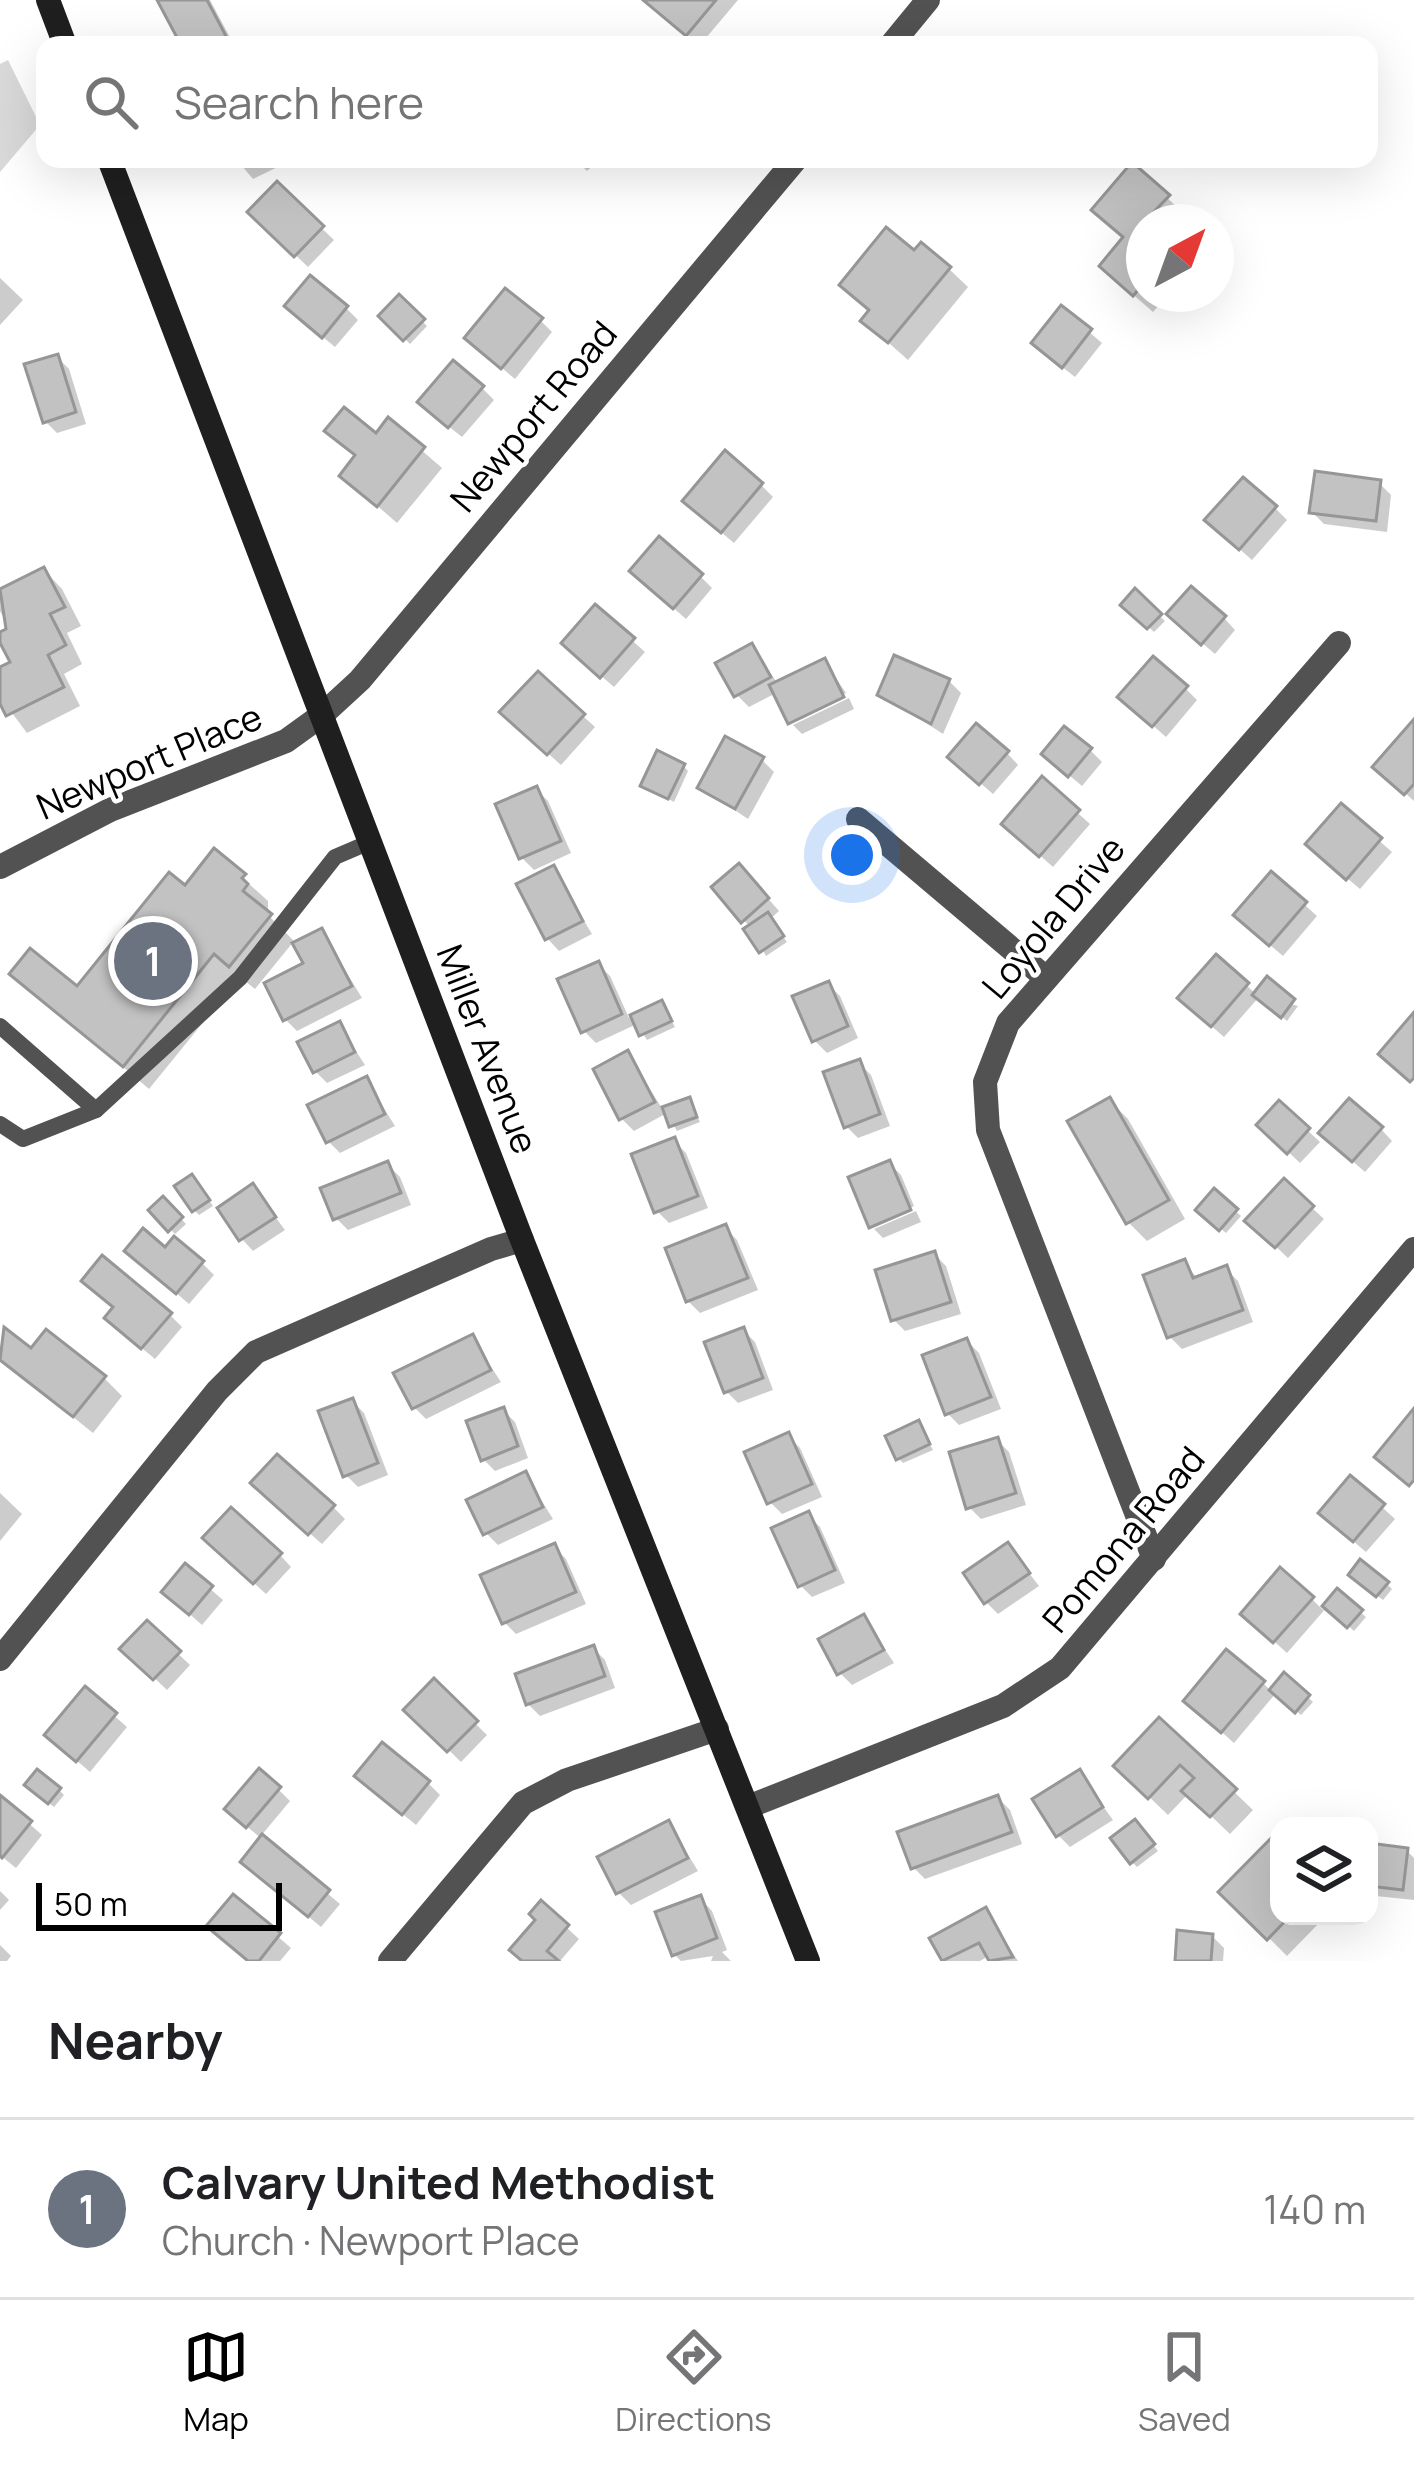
<!DOCTYPE html>
<meta charset="utf-8">
<style>
body{margin:0;font-family:Manrope,sans-serif;background:#f6f6f6;color:#202124}
.controls{position:absolute;right:36px;bottom:36px;display:grid;overflow:hidden;border-radius:24px;box-shadow:0 12px 48px #0002}
.controls button{width:108px;height:108px;display:grid;place-items:center;padding:0;border:0;border-bottom:3px solid #e0e0e0;background:#fff;color:#202124;font:60px sans-serif}
.compass{position:absolute;left:1126px;top:204px;width:108px;height:108px;border-radius:50%;background:#fff;box-shadow:0 12px 48px #0002;rotate:41deg}
.scale{position:absolute;left:36px;bottom:30px;width:246px;box-sizing:border-box;padding-left:12px;border:6px solid #000;border-top:0;font-size:33px;line-height:42px;white-space:nowrap;color:#000;-webkit-text-stroke:9px #fff;paint-order:stroke}
.you{position:absolute;left:852px;top:855px;width:42px;height:42px;margin:-30px;border:9px solid #fff;border-radius:50%;background:#1a73e8;box-shadow:0 0 0 18px #1a73e833}
.badge{display:grid;place-items:center;width:78px;height:78px;border-radius:50%;background:#000;color:#fff;font-size:39px;font-weight:700}
.pin{position:absolute;translate:-50% -50%;border:6px solid #fff;box-shadow:0 3px 12px #0006}
.list{margin:0;padding:0;list-style:none}
h2{display:flex;justify-content:space-between;align-items:center;height:156px;margin:0;padding:0 48px;font-size:51px}
h2 small{font-size:39px;font-weight:400;color:#757577}
.list li{display:grid;grid-template-columns:78px 1fr auto;gap:36px;align-items:center;box-sizing:border-box;height:180px;padding:0 48px;border-top:3px solid #e0e0e0}
.list b{display:block;font-size:45px;white-space:nowrap}
.list p{margin:0;font-size:39px;white-space:nowrap;color:#757577}
.list em{font-size:39px;font-style:normal;color:#757577}
.icon{flex:none;width:66px;height:66px;fill:none;stroke:currentColor;stroke-width:2;stroke-linecap:round;stroke-linejoin:round}
.map{position:relative;flex:none;width:1414px;height:1961px;overflow:hidden}
.search{position:absolute;background:#fff;box-shadow:0 12px 48px #0002;left:36px;right:36px;top:36px;height:132px;display:flex;align-items:center;gap:30px;box-sizing:border-box;padding:0 42px;border-radius:24px;color:#757577;font-size:45px}
.sheet{height:336px;background:#fff}
nav{display:flex;justify-content:space-around;align-items:center;box-sizing:border-box;height:168px;border-top:3px solid #e0e0e0;background:#fff;font-size:33px;color:#757577}
nav a{display:grid;justify-items:center;gap:6px}
nav .on{color:#000}
.map>svg:first-child{display:block}
</style>
<div class="map">
<svg width="1414" height="1961" viewBox="0 0 1414 1961">
<rect width="100%" height="100%" fill="#fff"/>
<path fill="#d9d9d9" d="M8,60L40,125L0,172V64Z"/>
<g fill="#0003">
<path d="M161,0H210L234,45H185Z"/>
<path d="M645,0H738L700,45Z"/>
<path d="M236,159H289L290,161L253,179Z"/>
<path d="M575,159H600L587,171Z"/>
<path d="M1132,166L1187,216L1181,222H1144V294H1169L1153,312L1121,284Z"/>
<path d="M277,185L334,240L308,267L251,212Z"/>
<path d="M949,269L968,287L908,360L864,321Z"/>
<path d="M0,278L23,300L0,325Z"/>
<path d="M399,299L427,326L410,344L382,316Z"/>
<path d="M346,308L358,320L335,347L300,318Z"/>
<path d="M1062,309L1102,343L1075,377L1047,355Z"/>
<path d="M541,321L552,332L515,379L480,350Z"/>
<path d="M57,357L69,369L86,424L57,433L45,421Z"/>
<path d="M482,388L494,400L462,437L433,414Z"/>
<path d="M389,422L442,468L397,523L343,476L357,457L328,431L377,437Z"/>
<path d="M1379,483L1391,495L1387,532L1324,524L1312,512Z"/>
<path d="M761,485L773,497L734,543L698,513Z"/>
<path d="M1275,508L1287,520L1252,560L1220,532Z"/>
<path d="M44,570L62,589L81,626L67,633L82,664L64,674L80,706L27,733L0,697V671L14,664L0,637L10,630L0,611V593Z"/>
<path d="M701,577L712,588L686,619L645,583Z"/>
<path d="M1135,593L1165,621L1154,632L1124,604Z"/>
<path d="M596,608L645,652L614,687L577,655Z"/>
<path d="M1224,618L1235,630L1215,654L1182,626Z"/>
<path d="M752,647L778,684L825,662L846,693L790,720L776,693L749,707L737,695Z"/>
<path d="M949,681L961,693L943,734L881,694Z"/>
<path d="M1186,689L1197,700L1166,737L1133,708Z"/>
<path d="M849,698L854,709L802,734L793,725Z"/>
<path d="M583,716L595,727L561,765L515,724Z"/>
<path d="M1414,723V801L1388,778Z"/>
<path d="M1090,750L1102,762L1082,786L1057,765Z"/>
<path d="M1007,753L1018,765L993,794L963,768Z"/>
<path d="M762,760L774,772L748,819L700,787Z"/>
<path d="M683,766L688,771L674,802L644,786Z"/>
<path d="M1042,781L1090,824L1053,867L1017,835Z"/>
<path d="M536,789L548,801L571,853L534,870L522,858Z"/>
<path d="M1341,807L1392,852L1360,889L1321,856Z"/>
<path d="M215,853L268,901V915L294,941L255,989L240,977L149,1089L13,973L77,990L185,889Z"/>
<path d="M553,869L592,934L559,951L548,939Z"/>
<path d="M1272,875L1317,916L1283,956L1249,927Z"/>
<path d="M751,879L779,911L770,919L787,942L766,956L751,928L715,888Z"/>
<path d="M322,932L362,998L297,1031L285,1019Z"/>
<path d="M1216,958L1256,994L1298,1006L1287,1021L1259,997L1224,1037L1193,1010Z"/>
<path d="M598,964L610,976L629,1018L662,1003L675,1027L647,1040L637,1024L596,1043L584,1031Z"/>
<path d="M828,984L840,996L858,1038L827,1053L815,1041Z"/>
<path d="M339,1025L365,1065L327,1083L315,1071Z"/>
<path d="M628,1054L663,1110L689,1100L700,1122L677,1131L667,1113L634,1131L622,1119Z"/>
<path d="M859,1063L871,1075L890,1126L858,1138L846,1126Z"/>
<path d="M366,1080L395,1126L340,1153L328,1141Z"/>
<path d="M1109,1100L1128,1119L1185,1219L1147,1241L1128,1222Z"/>
<path d="M1279,1104L1320,1142L1300,1163L1260,1125Z"/>
<path d="M1381,1129L1392,1141L1365,1172L1334,1145Z"/>
<path d="M674,1141L686,1153L708,1208L669,1223L657,1211Z"/>
<path d="M889,1163L901,1175L914,1206L873,1227Z"/>
<path d="M388,1165L400,1177L411,1205L348,1230L336,1218Z"/>
<path d="M1284,1182L1324,1219L1288,1258L1249,1221Z"/>
<path d="M197,1183L213,1206L199,1215L194,1210Z"/>
<path d="M253,1187L285,1230L253,1251L242,1239Z"/>
<path d="M1214,1192L1241,1216L1226,1233L1199,1210Z"/>
<path d="M163,1200L186,1224L175,1234L152,1210Z"/>
<path d="M916,1211L921,1222L883,1238L874,1229Z"/>
<path d="M725,1228L737,1240L758,1290L700,1313L688,1301Z"/>
<path d="M165,1251L202,1263L214,1275L189,1304L140,1262Z"/>
<path d="M934,1254L946,1266L961,1314L905,1331L893,1319Z"/>
<path d="M1184,1263L1198,1279L1226,1269L1238,1281L1253,1322L1182,1349L1170,1337Z"/>
<path d="M170,1315L182,1327L155,1359L120,1330Z"/>
<path d="M743,1330L755,1342L773,1390L738,1403L726,1391Z"/>
<path d="M4,1331L32,1352L104,1378L122,1396L93,1433L0,1358Z"/>
<path d="M472,1338L501,1382L426,1419L414,1407Z"/>
<path d="M967,1341L979,1353L1001,1409L959,1425L947,1413Z"/>
<path d="M352,1401L364,1413L388,1475L358,1487L346,1475Z"/>
<path d="M503,1410L515,1422L528,1458L495,1471L483,1459Z"/>
<path d="M918,1423L933,1450L903,1463L898,1458Z"/>
<path d="M788,1436L800,1448L822,1497L782,1514L770,1502Z"/>
<path d="M997,1440L1009,1452L1026,1505L981,1519L969,1507Z"/>
<path d="M525,1474L553,1519L498,1545L486,1533Z"/>
<path d="M1351,1479L1395,1519L1366,1552L1334,1525Z"/>
<path d="M0,1493L22,1514L0,1541Z"/>
<path d="M266,1495L333,1507L345,1519L322,1544Z"/>
<path d="M808,1515L820,1527L845,1583L812,1597L800,1585Z"/>
<path d="M1008,1546L1039,1586L998,1614L986,1602Z"/>
<path d="M554,1547L566,1559L586,1604L516,1634L504,1622Z"/>
<path d="M218,1550L280,1555L291,1567L266,1594Z"/>
<path d="M185,1567L223,1600L202,1625L177,1603Z"/>
<path d="M1357,1580L1387,1584L1392,1589L1383,1600Z"/>
<path d="M1337,1592L1366,1617L1354,1631L1327,1607L1287,1653L1256,1625L1312,1599L1323,1610Z"/>
<path d="M864,1618L894,1663L852,1685L840,1673Z"/>
<path d="M147,1624L190,1665L167,1690L123,1648Z"/>
<path d="M593,1648L605,1660L615,1688L540,1716L528,1704Z"/>
<path d="M1284,1676L1313,1702L1301,1715L1276,1693L1234,1743L1199,1712L1263,1683L1271,1691Z"/>
<path d="M434,1683L487,1735L461,1762L408,1710Z"/>
<path d="M85,1690L127,1727L90,1772L60,1746Z"/>
<path d="M1160,1721L1253,1810L1230,1834L1188,1794L1168,1815L1117,1766Z"/>
<path d="M1079,1773L1113,1820L1070,1847L1058,1835Z"/>
<path d="M428,1783L440,1795L416,1825L370,1787Z"/>
<path d="M278,1789L290,1801L260,1837L340,1904L321,1927L256,1873L262,1839L240,1821Z"/>
<path d="M33,1790H59L64,1795L54,1807Z"/>
<path d="M0,1798L42,1835L16,1868L0,1855Z"/>
<path d="M998,1798L1010,1810L1022,1844L925,1879L913,1867Z"/>
<path d="M669,1824L698,1871L631,1905L619,1893Z"/>
<path d="M1140,1828L1158,1851L1137,1867L1132,1862Z"/>
<path d="M1279,1834V1916L1322,1920L1287,1956L1223,1892Z"/>
<path d="M1369,1846L1406,1850L1414,1858V1900L1376,1896L1369,1890Z"/>
<path d="M0,1891L9,1900L0,1910Z"/>
<path d="M233,1898L291,1948L280,1961H250Z"/>
<path d="M700,1898L712,1911L727,1950L722,1952L731,1961H711L713,1956L681,1961L674,1954Z"/>
<path d="M541,1904L579,1939L560,1961H524Z"/>
<path d="M985,1911L1018,1961H993L990,1955L980,1961H945L933,1939Z"/>
<path d="M1212,1936L1224,1948L1223,1961H1178Z"/>
<path d="M0,1945L11,1956L7,1961H0Z"/>
</g>
<g fill="#c2c2c2" stroke="#969696" stroke-width="3">
<path d="M157,0H207L226,36L208,45H181Z"/>
<path d="M643,0H716L686,36Z"/>
<path d="M1132,162L1170,195L1144,222V283L1133,296L1099,266L1123,237L1091,210Z"/>
<path d="M277,181L324,226L294,257L247,212Z"/>
<path d="M886,227L914,250L921,242L951,267L888,343L860,321L869,310L839,285Z"/>
<path d="M310,275L348,306L322,338L284,306Z"/>
<path d="M505,288L543,318L501,369L464,338Z"/>
<path d="M399,294L425,319L403,341L378,316Z"/>
<path d="M1061,305L1092,329L1062,368L1031,343Z"/>
<path d="M58,354L76,412L43,423L24,364Z"/>
<path d="M453,360L484,386L448,428L417,402Z"/>
<path d="M344,407L376,433L388,417L425,447L377,507L339,476L355,455L324,431Z"/>
<path d="M725,450L763,483L721,533L682,501Z"/>
<path d="M1315,471L1381,480L1376,521L1309,513Z"/>
<path d="M1243,477L1277,506L1239,550L1204,520Z"/>
<path d="M659,536L703,574L673,609L629,571Z"/>
<path d="M44,567L65,607L50,614L66,645L48,655L64,687L6,716L0,704V667L10,662L0,643V632L6,629L0,589Z"/>
<path d="M1191,586L1226,616L1201,645L1166,614Z"/>
<path d="M1135,588L1162,614L1147,629L1120,605Z"/>
<path d="M595,604L635,638L600,678L561,643Z"/>
<path d="M752,643L771,677L734,697L715,663Z"/>
<path d="M894,655L950,679L931,724L877,695Z"/>
<path d="M1153,656L1188,686L1152,727L1117,697Z"/>
<path d="M825,658L844,697L788,724L769,685Z"/>
<path d="M538,671L585,714L547,755L499,712Z"/>
<path d="M1414,719V784L1404,795L1372,767Z"/>
<path d="M976,723L1009,751L979,785L947,757Z"/>
<path d="M1064,726L1092,748L1068,777L1041,754Z"/>
<path d="M725,736L764,757L735,809L697,788Z"/>
<path d="M657,750L685,764L668,799L640,786Z"/>
<path d="M1042,776L1080,810L1039,857L1001,824Z"/>
<path d="M537,786L561,841L519,859L495,804Z"/>
<path d="M1341,803L1382,838L1346,880L1305,844Z"/>
<path d="M214,848L246,874L242,878L248,884L243,891L272,914L229,967L214,954L123,1067L9,974L30,948L77,986L169,872L185,885Z"/>
<path d="M739,863L769,898L741,923L711,887Z"/>
<path d="M554,865L583,921L545,940L516,884Z"/>
<path d="M1271,871L1307,902L1269,946L1233,915Z"/>
<path d="M768,912L784,936L759,953L743,929Z"/>
<path d="M322,928L352,986L283,1021L264,983L303,963L292,943Z"/>
<path d="M1216,954L1249,983L1211,1027L1177,998Z"/>
<path d="M599,961L622,1014L581,1033L557,979Z"/>
<path d="M1267,976L1295,999L1281,1018L1252,995Z"/>
<path d="M829,981L848,1026L812,1042L792,996Z"/>
<path d="M662,1000L672,1021L639,1036L630,1015Z"/>
<path d="M1414,1012V1078L1410,1082L1378,1054Z"/>
<path d="M340,1021L355,1052L313,1073L297,1042Z"/>
<path d="M628,1050L655,1102L619,1120L593,1069Z"/>
<path d="M860,1059L880,1114L844,1128L823,1072Z"/>
<path d="M367,1076L385,1114L326,1143L307,1105Z"/>
<path d="M690,1097L697,1117L669,1127L662,1107Z"/>
<path d="M1110,1097L1169,1200L1126,1224L1067,1121Z"/>
<path d="M1349,1098L1383,1127L1352,1162L1318,1133Z"/>
<path d="M1279,1100L1310,1128L1287,1154L1256,1125Z"/>
<path d="M675,1137L698,1196L654,1213L631,1154Z"/>
<path d="M890,1160L911,1210L869,1228L848,1177Z"/>
<path d="M388,1161L401,1193L333,1220L320,1188Z"/>
<path d="M192,1174L210,1200L192,1212L174,1186Z"/>
<path d="M1284,1178L1314,1206L1275,1248L1244,1221Z"/>
<path d="M253,1183L276,1217L239,1241L217,1208Z"/>
<path d="M1214,1188L1238,1209L1219,1231L1195,1210Z"/>
<path d="M163,1196L183,1217L168,1232L148,1210Z"/>
<path d="M726,1224L748,1278L686,1302L665,1248Z"/>
<path d="M143,1228L165,1247L174,1236L204,1261L176,1294L124,1251Z"/>
<path d="M935,1251L951,1302L891,1321L875,1270Z"/>
<path d="M102,1255L172,1313L141,1349L104,1318L113,1307L81,1281Z"/>
<path d="M1185,1259L1193,1278L1227,1265L1243,1310L1167,1338L1143,1275Z"/>
<path d="M4,1327L31,1348L46,1329L106,1376L73,1417L0,1360Z"/>
<path d="M744,1327L763,1378L724,1393L704,1342Z"/>
<path d="M473,1334L491,1370L412,1409L393,1373Z"/>
<path d="M967,1338L991,1397L945,1415L922,1355Z"/>
<path d="M353,1398L378,1463L343,1477L318,1411Z"/>
<path d="M504,1407L518,1446L481,1461L466,1421Z"/>
<path d="M1414,1408V1480L1409,1486L1374,1457Z"/>
<path d="M919,1420L930,1444L896,1460L885,1436Z"/>
<path d="M789,1432L812,1484L767,1504L744,1452Z"/>
<path d="M998,1437L1016,1493L966,1509L949,1452Z"/>
<path d="M277,1454L335,1505L308,1535L250,1483Z"/>
<path d="M526,1471L543,1507L483,1535L466,1500Z"/>
<path d="M1350,1475L1385,1504L1353,1542L1318,1513Z"/>
<path d="M231,1507L282,1553L253,1584L202,1538Z"/>
<path d="M809,1511L835,1570L798,1587L771,1528Z"/>
<path d="M1008,1542L1030,1573L984,1604L963,1573Z"/>
<path d="M555,1543L576,1592L502,1624L480,1575Z"/>
<path d="M1360,1559L1389,1582L1376,1597L1348,1575Z"/>
<path d="M185,1563L213,1586L189,1615L161,1592Z"/>
<path d="M1280,1567L1314,1597L1273,1643L1240,1614Z"/>
<path d="M1337,1588L1363,1610L1347,1628L1322,1606Z"/>
<path d="M864,1614L884,1650L837,1675L818,1639Z"/>
<path d="M147,1620L181,1651L153,1680L119,1649Z"/>
<path d="M594,1645L605,1676L526,1705L515,1674Z"/>
<path d="M1226,1649L1265,1681L1221,1733L1183,1701Z"/>
<path d="M1284,1672L1310,1695L1295,1713L1269,1690Z"/>
<path d="M434,1678L478,1721L447,1752L403,1710Z"/>
<path d="M85,1686L117,1713L76,1762L44,1735Z"/>
<path d="M1159,1717L1237,1789L1210,1817L1181,1791L1194,1778L1180,1765L1148,1799L1113,1766Z"/>
<path d="M382,1742L430,1781L402,1815L354,1776Z"/>
<path d="M259,1768L281,1787L246,1828L224,1809Z"/>
<path d="M37,1769L61,1788L48,1804L24,1785Z"/>
<path d="M1080,1769L1103,1807L1056,1837L1032,1799Z"/>
<path d="M0,1795L32,1821L2,1858L0,1856Z"/>
<path d="M998,1795L1012,1832L911,1869L897,1832Z"/>
<path d="M1135,1819L1155,1844L1130,1864L1110,1838Z"/>
<path d="M669,1820L688,1858L616,1894L597,1857Z"/>
<path d="M1279,1830V1916H1290L1267,1940L1218,1892Z"/>
<path d="M262,1834L330,1890L308,1917L240,1862Z"/>
<path d="M1369,1843L1408,1848L1403,1890L1369,1886Z"/>
<path d="M233,1894L281,1933L259,1961H248L206,1926Z"/>
<path d="M701,1895L717,1938L672,1956L655,1912Z"/>
<path d="M541,1900L569,1925L547,1951L559,1961H522L509,1950L535,1920L529,1914Z"/>
<path d="M986,1907L1013,1957L989,1961L979,1943L942,1961L929,1938Z"/>
<path d="M1177,1930L1213,1934L1211,1961H1175Z"/>
</g>
<g fill="none" stroke-linecap="round" stroke-linejoin="round">
<g stroke="#525252" stroke-width="16">
<path d="M0,1026L96,1110L240,978L335,857L370,842"/>
<path d="M0,1124L23,1139L96,1110"/>
</g>
<g stroke="#525252" stroke-width="24">
<path d="M858,819L1046,978"/>
<path d="M0,867L110,810L286,741L322,715"/>
<path d="M1154,1559L988,1130L985,1082L1008,1023L1339,643"/>
<path d="M0,1659L217,1391L256,1352L491,1249L522,1240"/>
<path d="M748,1807L1003,1706L1060,1668L1414,1249"/>
<path d="M390,1961L523,1803L567,1780L717,1729"/>
</g>
<g stroke="#525252" stroke-width="24">
<path d="M891,45L928,0"/>
<path d="M322,715L360,680L796,159"/>
</g>
<g stroke="#1f1f1f" stroke-width="24">
<path d="M48,0L65,45"/>
<path d="M109,159L522,1240L808,1961"/>
</g>
</g>
<g text-anchor="middle" dominant-baseline="central" stroke-width="9" stroke-linejoin="round" paint-order="stroke">
<g font-size="36" fill="#000" stroke="#fff">
<text transform="translate(533 416) rotate(-50)">Newport Road</text>
<text transform="translate(149 761) rotate(-23)">Newport Place</text>
<text transform="translate(1053 917) rotate(-50)">Loyola Drive</text>
<text transform="translate(488 1049) rotate(69)">Miller Avenue</text>
<text transform="translate(1123 1539) rotate(-50)">Pomona Road</text>
</g>
</g>
</svg>
<div class="controls">
<button><svg class="icon" aria-label="layers" viewBox="0 0 24 24"><path d="M12 4l9 5-9 5-9-5zM3 14l9 5 9-5"/></svg></button>
</div>
<svg class="compass" viewBox="-18 -18 36 36"><path d="M0-13l5 13h-10z" fill="#e53935"/><path d="M0 13l5-13h-10z" fill="#757577"/></svg>
<div class="scale">50 m</div>
<div class="you"></div>
<div class="pin badge" style="left:153px;top:961px;background:#6b7280">1</div>
<div class="search"><svg class="icon" aria-label="search" viewBox="0 0 24 24"><circle cx="10" cy="10" r="6"/><path d="M15 15l6 6"/></svg>Search here</div>
</div>
<section class="sheet">
<h2>Nearby<small></small></h2>
<ul class="list">
<li><span class="badge" style="background:#6b7280">1</span><div><b>Calvary United Methodist</b><p>Church · Newport Place</p></div><em>140 m</em></li>
</ul>
</section>
<nav>
<a class="on"><svg class="icon" aria-label="map" viewBox="0 0 24 24"><path d="M3 6l6-2 6 2 6-2v14l-6 2-6-2-6 2zM9 4v14M15 6v14"/></svg>Map</a>
<a><svg class="icon" aria-label="directions" viewBox="0 0 24 24"><path d="M12 3l9 9-9 9-9-9zM9 14v-3h6M13 9l2 2-2 2"/></svg>Directions</a>
<a><svg class="icon" aria-label="saved" viewBox="0 0 24 24"><path d="M7 4h10v16l-5-4-5 4z"/></svg>Saved</a>
</nav>
